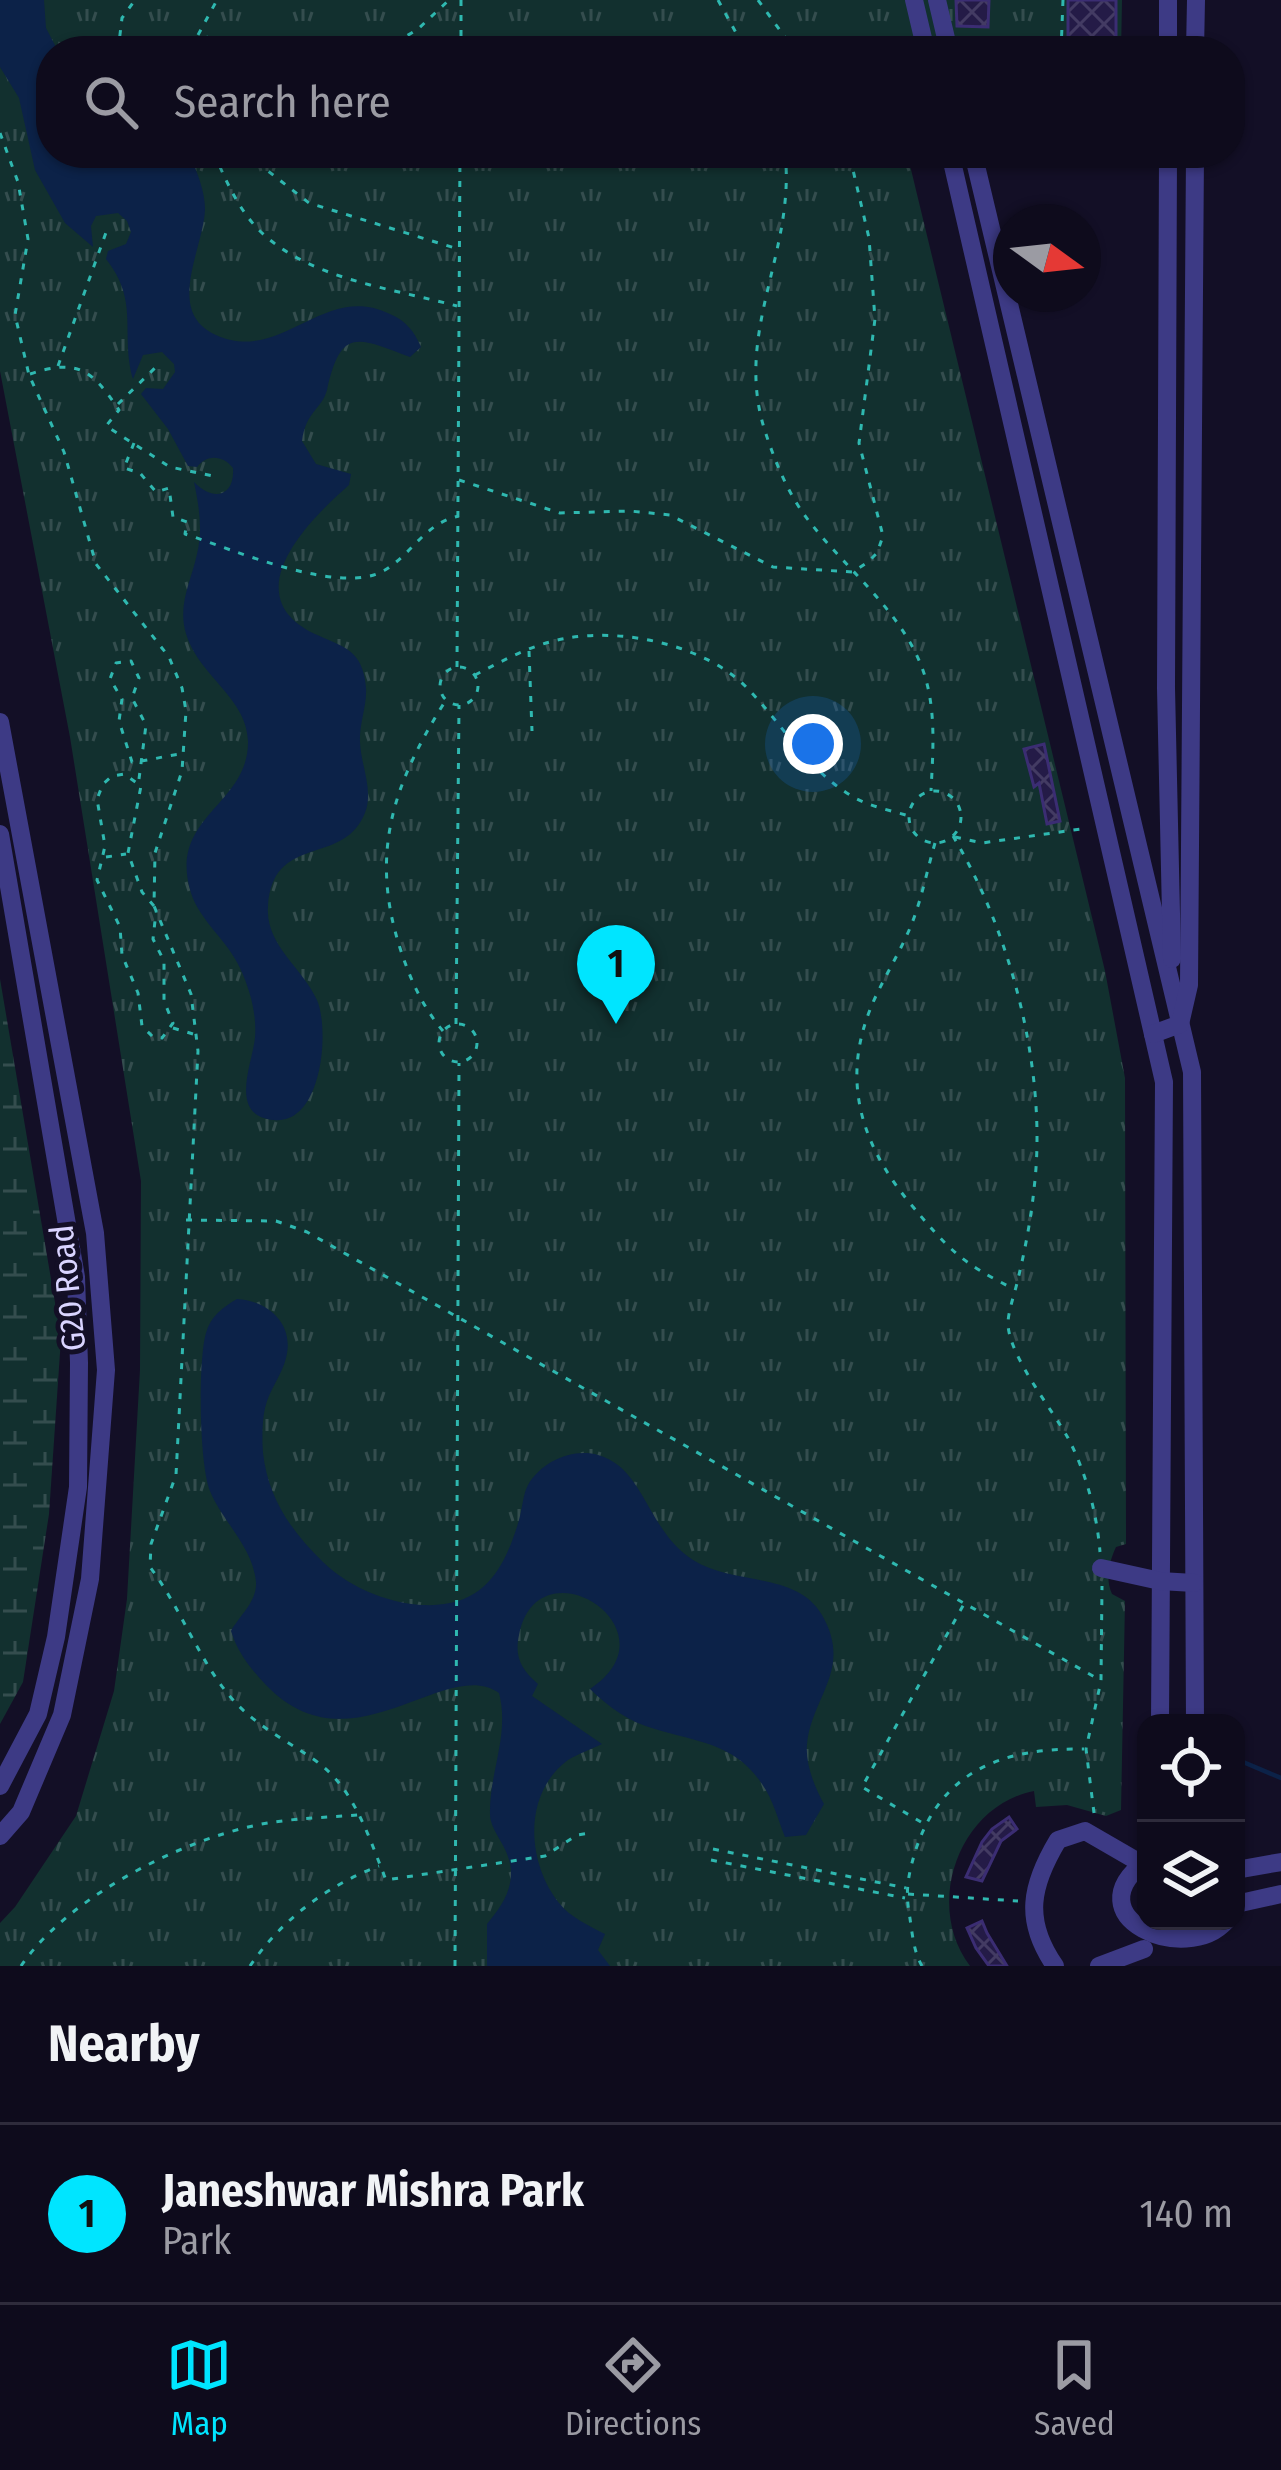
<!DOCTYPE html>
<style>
body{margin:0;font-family:"Fira Sans Condensed",sans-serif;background:#1c1929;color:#f1f3f6}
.controls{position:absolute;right:36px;bottom:36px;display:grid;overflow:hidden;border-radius:24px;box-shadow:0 3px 9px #0004}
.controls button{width:108px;height:108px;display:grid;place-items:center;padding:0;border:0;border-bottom:3px solid #2e2b3b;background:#0e0b1c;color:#f1f3f6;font:60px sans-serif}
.compass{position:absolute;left:993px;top:204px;width:108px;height:108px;border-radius:50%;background:#0e0b1c;box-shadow:0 3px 9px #0004;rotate:105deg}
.you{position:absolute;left:813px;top:744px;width:42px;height:42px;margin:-30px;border:9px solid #fff;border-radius:50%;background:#1a73e8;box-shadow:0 0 0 18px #1a73e833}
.badge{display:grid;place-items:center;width:78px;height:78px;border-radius:50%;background:#00e5ff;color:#111;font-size:39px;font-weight:700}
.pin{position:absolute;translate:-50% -99px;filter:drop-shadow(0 3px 6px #0008)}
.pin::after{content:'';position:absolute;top:63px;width:42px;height:36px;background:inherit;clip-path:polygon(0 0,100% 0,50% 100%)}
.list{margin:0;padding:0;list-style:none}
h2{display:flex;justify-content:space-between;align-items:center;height:156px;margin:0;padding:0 48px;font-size:51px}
h2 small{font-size:39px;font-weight:400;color:#9b9ba3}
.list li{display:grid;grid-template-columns:78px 1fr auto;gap:36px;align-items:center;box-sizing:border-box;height:180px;padding:0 48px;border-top:3px solid #2e2b3b}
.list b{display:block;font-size:45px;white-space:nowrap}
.list p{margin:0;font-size:39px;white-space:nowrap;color:#9b9ba3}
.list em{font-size:39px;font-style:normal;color:#9b9ba3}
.icon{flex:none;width:66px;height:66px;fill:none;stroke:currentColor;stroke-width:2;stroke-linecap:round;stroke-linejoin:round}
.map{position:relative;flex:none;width:1281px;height:1966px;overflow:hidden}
.search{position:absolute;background:#0e0b1c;box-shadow:0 3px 9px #0004;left:36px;right:36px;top:36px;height:132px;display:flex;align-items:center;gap:30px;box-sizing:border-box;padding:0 42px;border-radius:48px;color:#9b9ba3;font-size:45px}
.sheet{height:336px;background:#0e0b1c}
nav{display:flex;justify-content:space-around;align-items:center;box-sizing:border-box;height:168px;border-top:3px solid #2e2b3b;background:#0e0b1c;font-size:33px;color:#9b9ba3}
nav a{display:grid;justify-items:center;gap:6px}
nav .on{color:#00e5ff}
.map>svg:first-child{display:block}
</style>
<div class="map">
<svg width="1281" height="1966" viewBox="0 0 1281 1966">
<defs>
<pattern id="wetland-marsh" width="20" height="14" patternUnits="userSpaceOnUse" patternTransform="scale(3)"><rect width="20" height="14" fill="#12302f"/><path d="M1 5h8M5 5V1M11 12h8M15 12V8" fill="none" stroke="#344d4e"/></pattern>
<pattern id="park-tufts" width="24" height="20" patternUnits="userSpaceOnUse" patternTransform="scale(3)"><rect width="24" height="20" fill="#12302f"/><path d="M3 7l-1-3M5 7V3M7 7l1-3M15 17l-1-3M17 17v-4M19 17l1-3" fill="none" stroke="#344d4e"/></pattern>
<pattern id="building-cross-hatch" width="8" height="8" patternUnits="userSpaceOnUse" patternTransform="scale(3)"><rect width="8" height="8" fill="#241b47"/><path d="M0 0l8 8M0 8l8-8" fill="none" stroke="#433b63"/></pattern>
</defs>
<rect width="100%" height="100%" fill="#130f26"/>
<path fill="url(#wetland-marsh)" d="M0,979L61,1338L49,1514L23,1682L0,1724Z"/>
<path fill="url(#park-tufts)" d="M0,0H1122L1121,51H51V153H907L1105,971L1125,1078L1126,1544L1116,1547C1109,1562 1105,1579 1112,1594L1125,1601L1121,1810L1106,1816L1067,1805L1036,1807L1034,1791C958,1806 924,1906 970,1966H0V1923L15,1907L76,1816L114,1691L127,1599L140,1370L141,1181L70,737L0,371Z"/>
<g fill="#0c2248">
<path d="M0,0H44L46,28L58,51H51V153L190,156C197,172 205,191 205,209C204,248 164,312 216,335C281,365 324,281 390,314C406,321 414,331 421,347L410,357C358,338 341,326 327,390C322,409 306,411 302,441L316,464L351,474L349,485C310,519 233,595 315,634C343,647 363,649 366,688C367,706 359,724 360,742C361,769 377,795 361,821C336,864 273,836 268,906C265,945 302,967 317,1000C330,1031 322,1125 274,1120C228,1116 252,1065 255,1038C257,1015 250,989 240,968C228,941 200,921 191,893C167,816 249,806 248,741C247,695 192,673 184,625C180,600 192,578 197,554C203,530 199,506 194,482C213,502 235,497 233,468C223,455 207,454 197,467L188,466L168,429L141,394L146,388L163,389L175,372L174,364L162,352L143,355L133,379C120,332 140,302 106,259L108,251L126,244L131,232L127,221L118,213L96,216L91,226L93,247L65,223L35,170L19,98L0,67Z"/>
<path d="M237,1299C268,1301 295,1324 286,1358C282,1375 269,1390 265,1408C262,1421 262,1439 263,1453C268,1498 291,1531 323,1562C347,1585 378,1599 411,1604C476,1612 502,1579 519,1520C522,1510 523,1494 528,1485C542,1461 573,1448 598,1455C645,1468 647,1531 693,1560C734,1586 796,1571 822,1615C853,1669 812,1696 807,1744C805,1764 815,1788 824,1804L806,1835L785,1837C778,1820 773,1799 762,1784C735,1743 697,1742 655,1729C629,1722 610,1708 590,1689C680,1630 538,1539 519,1635C514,1658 522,1670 538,1684L532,1696L602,1744C591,1749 578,1754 568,1760C522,1794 527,1863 559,1903C570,1917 589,1926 605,1934L598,1950L610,1966H487V1924C499,1909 510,1895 511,1875C512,1848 490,1833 490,1814C489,1773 510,1734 499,1693C445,1655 351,1774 266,1685C250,1668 238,1653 231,1631C240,1615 257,1602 256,1582C253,1547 222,1521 210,1491C199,1464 198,1360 206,1333C210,1317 223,1307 237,1299Z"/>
</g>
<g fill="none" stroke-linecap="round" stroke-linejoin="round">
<path stroke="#0c2248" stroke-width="4.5" d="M1236,1759L1281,1778"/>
</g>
<g fill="url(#building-cross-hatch)" stroke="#3b2d73" stroke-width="3">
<path d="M956,0H989L988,27L957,26Z"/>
<rect x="1068" y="0" width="48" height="51"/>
<path d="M1044,744L1060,821L1047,824L1039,783L1034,787L1024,749Z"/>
<path d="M1009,1817L1017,1829L1001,1841L982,1881L966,1877L982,1842L992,1829Z"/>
<path d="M982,1921L987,1933L1007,1966H989L976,1948L967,1928Z"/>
</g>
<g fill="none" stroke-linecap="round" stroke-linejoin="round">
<g stroke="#2fb8b0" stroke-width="3" stroke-dasharray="6 9" stroke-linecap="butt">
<path d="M718,0L746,51"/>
<path d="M758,0L795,51"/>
<path d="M198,35L217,0"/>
<path d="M118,51L122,18L135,0"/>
<path d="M183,51L190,40L205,36L219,44L222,51"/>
<path d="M382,51L418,29L449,0"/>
<path d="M461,51V0"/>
<path d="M1061,51L1063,0"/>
<path d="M0,133L18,182L28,239L15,315L29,375L64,452L96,564L169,657L182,688L186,711L182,771L155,853L154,906L191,994L198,1051L176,1475L151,1544L150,1567C180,1607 197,1656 228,1694C253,1725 285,1739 316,1761C355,1789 369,1838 386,1880L545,1856L577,1835L590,1833"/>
<path d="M214,153C225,179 237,206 256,227C305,279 391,288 457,306"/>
<path d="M245,153L309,203L458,249"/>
<path d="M785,153C796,252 733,332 765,431C775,462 789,496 809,521C846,569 898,608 921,665C937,705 933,750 931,791"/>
<path d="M58,366L108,227"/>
<path d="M30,374C78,358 92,370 119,410L106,426L170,467L218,477"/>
<path d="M118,404L158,365"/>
<path d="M134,443L124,468L140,473L156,492L169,488L173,517L187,522L185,534C232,549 341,597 385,570C413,553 425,523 459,516"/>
<path d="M459,480L560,513L630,511L670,515L773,567L853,572L868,562L877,553L883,536L859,443L875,319L869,238L849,153"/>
<path d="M529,651L532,731"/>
<circle cx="459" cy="686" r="19"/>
<path d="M457,667L460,153"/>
<path d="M475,675C504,660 535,643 568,638C625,628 708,646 748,689C785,727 809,773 857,799C873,807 892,811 909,816"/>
<path d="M139,779L146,725L132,698L139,678L131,661L116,663L110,679L122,699L119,721L132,762C150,761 166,755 183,754"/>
<circle cx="935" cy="817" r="26"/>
<path d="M953,836C1012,934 1048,1075 1034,1189C1031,1219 1025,1250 1018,1279C1015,1293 1008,1311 1008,1324C1009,1356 1052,1409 1068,1438C1086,1472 1097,1514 1100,1552"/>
<path d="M955,837L982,843L1088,828"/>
<path d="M935,843C928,867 923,892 915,915C905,944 888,970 875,998C840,1074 858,1140 909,1202C948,1249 960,1262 1014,1289"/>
<path d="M106,857L126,854"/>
<path d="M154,906L142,892L128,853L141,786L124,774L112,776L103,784L97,799L105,846L97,880L120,927L122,955L138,993L142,1026L153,1037L162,1038L173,1023L164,1001V961L153,939L156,912"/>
<circle cx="458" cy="1043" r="19"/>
<path d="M456,1024L459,705"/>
<path d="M173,1028L193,1034"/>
<path d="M443,1031C422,1006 410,979 400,948C369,852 394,782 446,700"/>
<path d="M186,1220L276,1221L307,1232L1100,1680"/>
<path d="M1094,1813L1086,1749L1101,1681L1102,1586"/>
<path d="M921,1822L862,1787L964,1604"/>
<path d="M713,1849L906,1888"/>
<path d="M711,1860L905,1898"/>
<path d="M908,1894L1018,1901"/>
<path d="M21,1966C69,1895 191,1834 274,1822C302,1818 330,1817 358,1815"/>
<path d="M250,1966C281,1920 328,1885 379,1866"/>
<path d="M455,1966L459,1063"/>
<path d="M922,1966C913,1951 912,1930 909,1912C905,1889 909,1872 916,1849C943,1768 1006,1748 1084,1749"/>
</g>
<g stroke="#3d3a85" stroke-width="18">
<path d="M914,0L926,51"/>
<path d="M937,0L949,51"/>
<path d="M1168,51V0"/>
<path d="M1195,51L1196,0"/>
<path d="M950,153L1164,1082L1160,1723"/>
<path d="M973,153L1192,1072L1195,1723"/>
<path d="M1168,153L1166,688L1172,959"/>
<path d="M0,722L95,1233L106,1370L90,1579L62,1715L21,1812L0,1836"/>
<path d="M0,834L76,1277L79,1363L78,1487L56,1637L38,1714L0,1786"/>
<path d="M1153,1034L1180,1024L1189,985L1195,153"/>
<path d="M1101,1568L1160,1581L1194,1583"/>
<path d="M1146,1861C1071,1917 1186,1966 1226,1921"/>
<path d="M1236,1870L1281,1862"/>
<path d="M1236,1904L1281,1894"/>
<path d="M1055,1966C1023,1920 1031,1885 1058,1840L1085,1831L1142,1864"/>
<path d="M1099,1966L1144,1949"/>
</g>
</g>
<g text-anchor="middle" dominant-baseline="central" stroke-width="10" stroke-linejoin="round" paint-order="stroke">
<g font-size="33" fill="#d9d4ff" stroke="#130f26">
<text transform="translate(68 1288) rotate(-96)">G20 Road</text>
</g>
</g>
</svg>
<div class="controls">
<button><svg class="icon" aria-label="locate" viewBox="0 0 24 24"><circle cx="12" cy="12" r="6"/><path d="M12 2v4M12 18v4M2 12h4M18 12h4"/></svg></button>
<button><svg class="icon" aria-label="layers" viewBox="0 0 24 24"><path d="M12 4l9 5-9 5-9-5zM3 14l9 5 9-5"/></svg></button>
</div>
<svg class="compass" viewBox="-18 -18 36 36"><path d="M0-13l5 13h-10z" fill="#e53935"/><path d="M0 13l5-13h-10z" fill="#9b9ba3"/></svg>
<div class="you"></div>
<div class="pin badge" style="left:616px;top:1024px">1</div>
<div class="search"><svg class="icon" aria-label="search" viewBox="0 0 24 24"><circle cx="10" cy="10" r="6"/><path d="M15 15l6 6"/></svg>Search here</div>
</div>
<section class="sheet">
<h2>Nearby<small></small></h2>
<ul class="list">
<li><span class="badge">1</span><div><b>Janeshwar Mishra Park</b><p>Park</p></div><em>140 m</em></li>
</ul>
</section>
<nav>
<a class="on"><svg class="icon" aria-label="map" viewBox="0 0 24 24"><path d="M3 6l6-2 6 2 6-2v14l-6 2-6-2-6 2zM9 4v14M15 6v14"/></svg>Map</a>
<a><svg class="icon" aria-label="directions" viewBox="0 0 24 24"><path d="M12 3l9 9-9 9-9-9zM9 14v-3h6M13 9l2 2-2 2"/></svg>Directions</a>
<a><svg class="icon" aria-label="saved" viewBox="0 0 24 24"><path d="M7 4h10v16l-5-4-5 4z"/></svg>Saved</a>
</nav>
